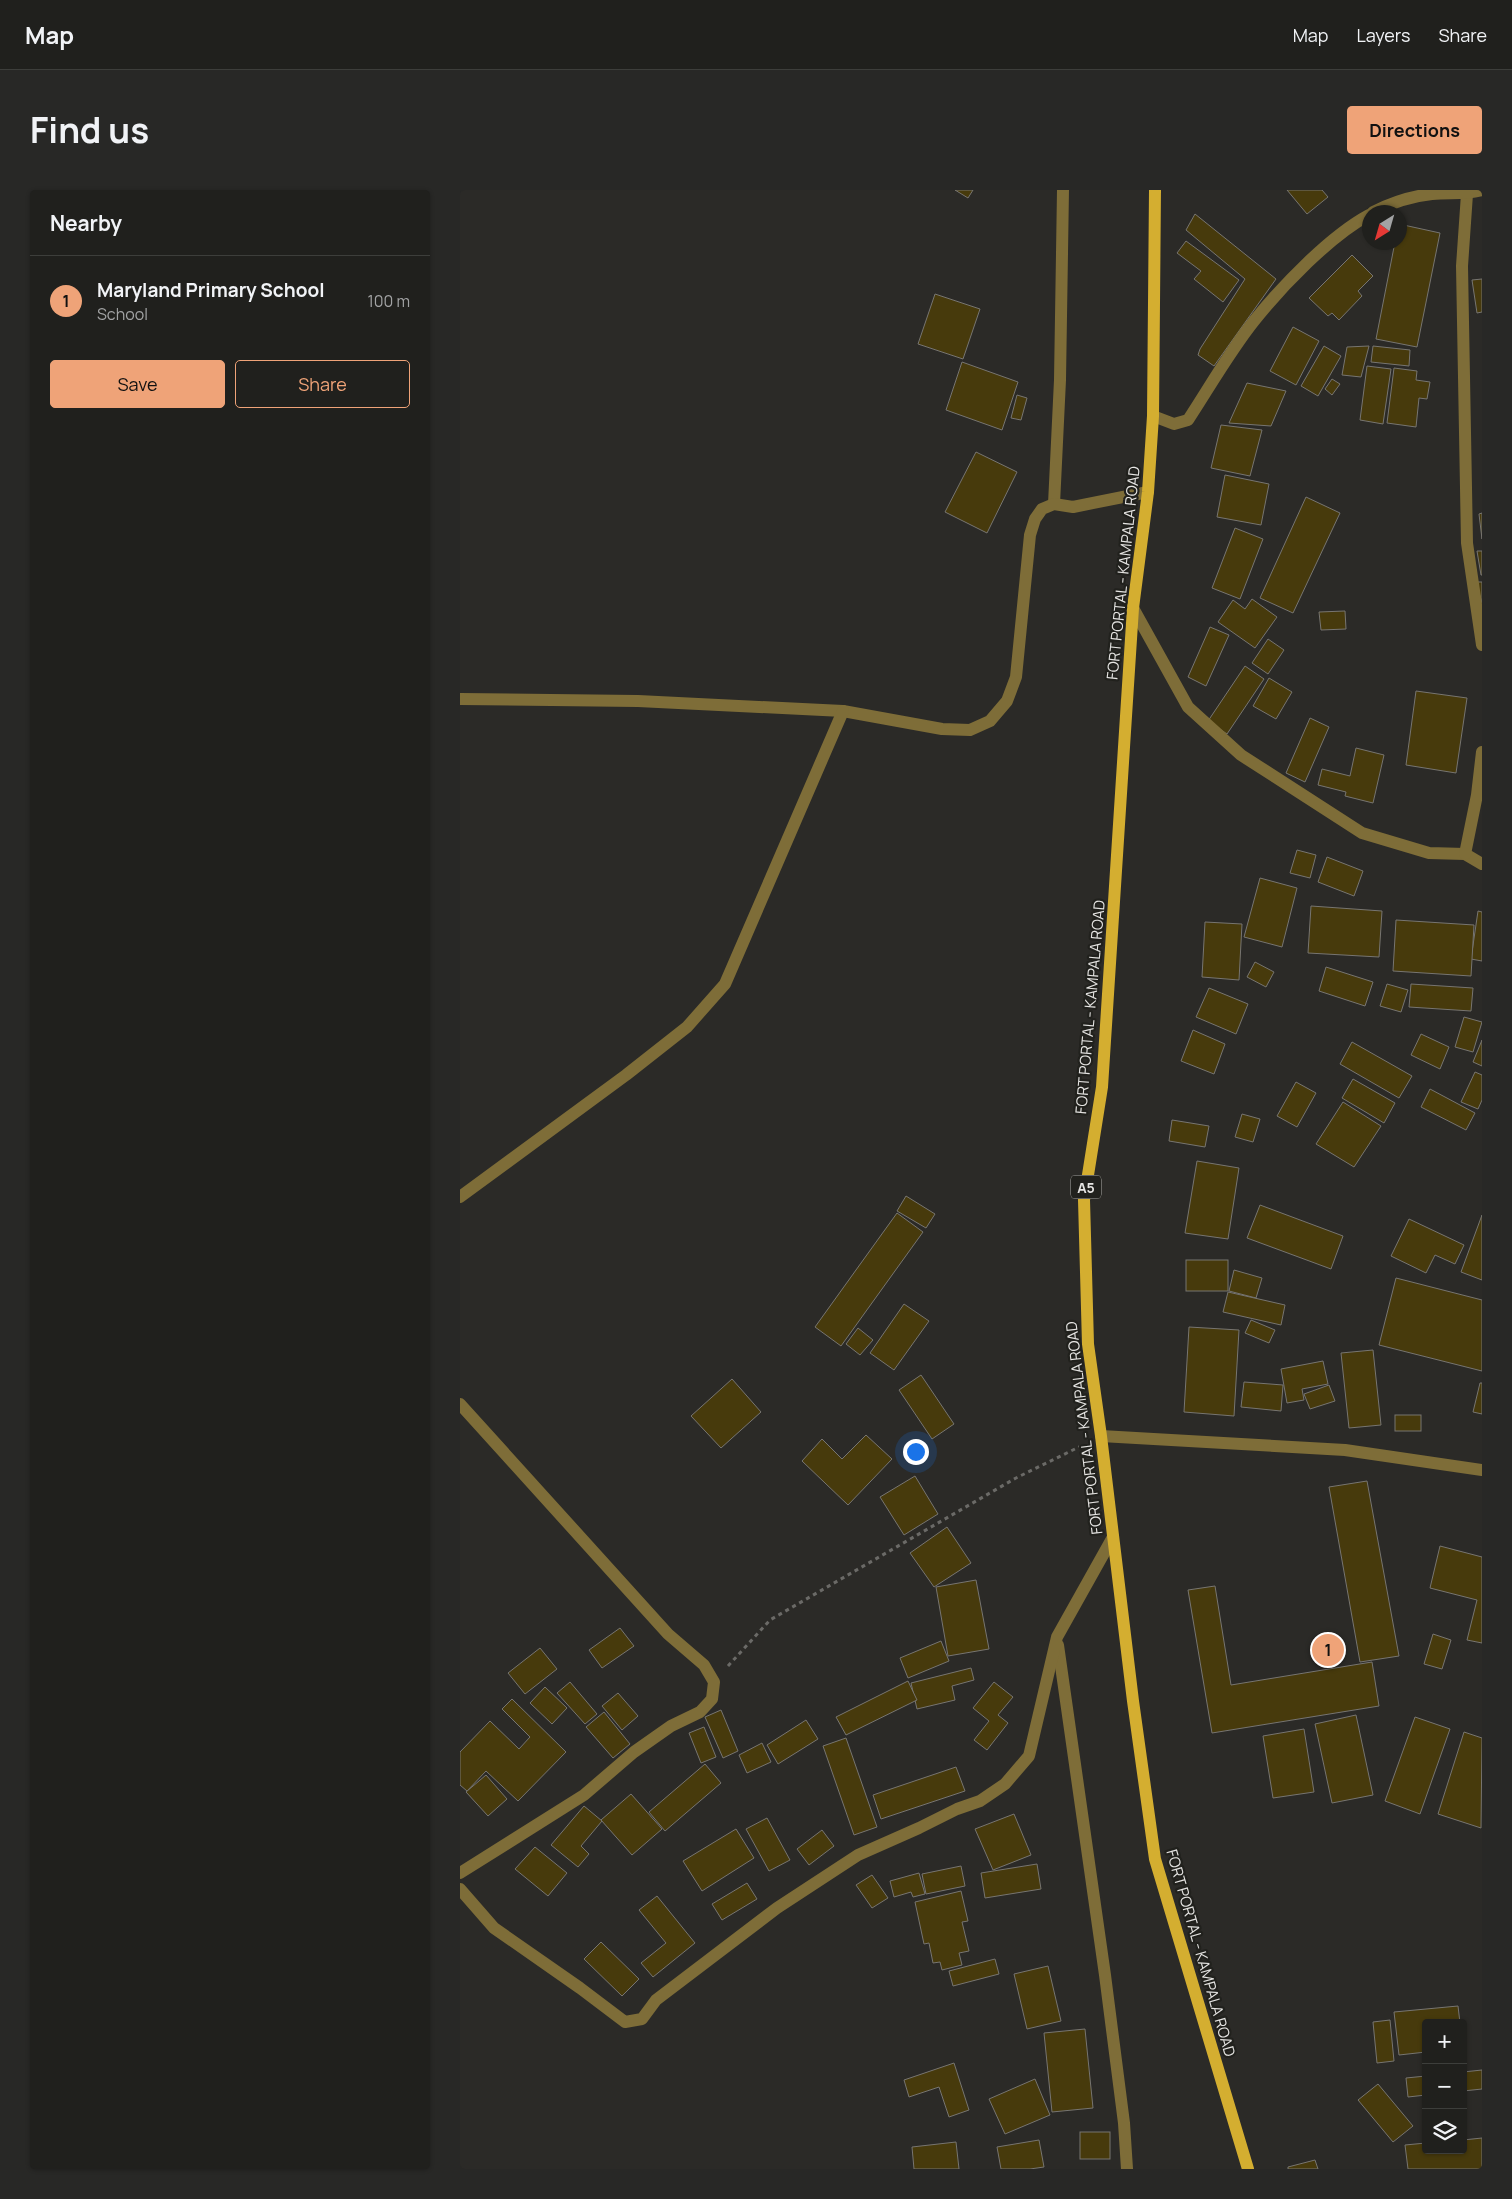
<!DOCTYPE html>
<meta charset="utf-8">
<style>
body{margin:0;font-family:Manrope,sans-serif;background:#282826;color:#f1f3f6}
.controls{position:absolute;right:15px;bottom:15px;display:grid;overflow:hidden;border-radius:5px;box-shadow:0 1px 4px #0004}
.controls button{width:45px;height:45px;display:grid;place-items:center;padding:0;border:0;border-bottom:1px solid #3d3e3b;background:#20201d;color:#f1f3f6;font:25px sans-serif}
.compass{position:absolute;left:902px;top:15px;width:45px;height:45px;border-radius:50%;background:#20201d;box-shadow:0 1px 4px #0004;rotate:217deg}
.you{position:absolute;left:455px;top:1261px;width:18px;height:18px;margin:-12px;border:4px solid #fff;border-radius:50%;background:#1a73e8;box-shadow:0 0 0 8px #1a73e833}
.badge{display:grid;place-items:center;width:32px;height:32px;border-radius:50%;background:#efa378;color:#111;font-size:16px;font-weight:700}
.pin{position:absolute;translate:-50% -50%;border:2px solid #fff;box-shadow:0 1px 5px #0006}
.list{margin:0;padding:0;list-style:none}
h2{display:flex;justify-content:space-between;align-items:center;height:65px;margin:0;padding:0 20px;font-size:21px}
h2 small{font-size:16px;font-weight:400;color:#a2a3a4}
.list li{display:grid;grid-template-columns:32px 1fr auto;gap:15px;align-items:center;box-sizing:border-box;height:90px;padding:0 20px;border-top:1px solid #3d3e3b}
.list b{display:block;font-size:19px;white-space:nowrap}
.list p{margin:0;font-size:16px;white-space:nowrap;color:#a2a3a4}
.list em{font-size:16px;font-style:normal;color:#a2a3a4}
.actions{display:flex;gap:10px;padding:15px 20px}
.actions a{flex:1;padding:11px 0;border:1px solid #efa378;border-radius:5px;text-align:center;font-size:18px;color:#efa378}
.actions .main{background:#efa378;color:#111}
.icon{flex:none;width:28px;height:28px;fill:none;stroke:currentColor;stroke-width:2;stroke-linecap:round;stroke-linejoin:round}
.map{position:relative;flex:none;width:1022px;height:1979px;overflow:hidden;border-radius:5px}
header{display:flex;align-items:center;gap:30px;box-sizing:border-box;height:70px;padding:0 25px;background:#20201d;border-bottom:1px solid #3d3e3b}
header strong{font-size:24px}
nav{display:flex;gap:28px;margin-inline-start:auto;font-size:18px}
.intro{display:flex;align-items:center;justify-content:space-between;box-sizing:border-box;height:120px;padding:0 30px}
h1{margin:0;font-size:35px}
.button{padding:12px 22px;border-radius:5px;background:#efa378;color:#111;font-size:18px;font-weight:700}
main{display:flex;gap:30px;padding:0 30px}
aside{flex:1;background:#20201d;border-radius:5px;box-shadow:0 1px 4px #0004}
.map>svg:first-child{display:block}
</style>
<header>
<strong>Map</strong>
<nav><a>Map</a><a>Layers</a><a>Share</a></nav>
</header>
<div class="intro"><h1>Find us</h1><a class="button">Directions</a></div>
<main>
<aside>
<h2>Nearby<small></small></h2>
<ul class="list">
<li><span class="badge">1</span><div><b>Maryland Primary School</b><p>School</p></div><em>100 m</em></li>
</ul>
<div class="actions"><a class="main">Save</a><a>Share</a></div>
</aside>
<div class="map">
<svg width="1022" height="1979" viewBox="0 0 1022 1979">
<rect width="100%" height="100%" fill="#2b2a27"/>
<g fill="#473a0c" stroke="#777571">
<path d="M495,0H513L508,8Z"/>
<path d="M827,0H862L868,7L847,24Z"/>
<path d="M735,24L816,89L754,176L738,165L740,159L785,89L726,40Z"/>
<path d="M939,34L980,43L957,157L916,149L935,52H939Z"/>
<path d="M726,51L779,90L763,112L734,89L741,81L717,63Z"/>
<path d="M892,65L913,86L898,101L902,106L879,130L872,123L868,126L849,108Z"/>
<path d="M1022,89V122L1017,123L1012,90Z"/>
<path d="M475,104L520,119L503,169L458,154Z"/>
<path d="M833,137L859,151L836,195L810,181Z"/>
<path d="M864,156L881,166L858,206L841,196Z"/>
<path d="M909,156L901,187L882,185L887,157Z"/>
<path d="M913,156L950,160L949,176L911,172Z"/>
<path d="M502,172L558,192L542,240L486,220Z"/>
<path d="M907,176L931,179L923,234L900,230Z"/>
<path d="M934,178L957,181L956,190L970,192L967,209L959,208L956,237L927,233Z"/>
<path d="M872,189L880,194L872,205L865,199Z"/>
<path d="M787,193L826,201L811,236L769,233Z"/>
<path d="M557,205L567,208L561,230L551,228Z"/>
<path d="M761,235L802,240L790,286L751,278Z"/>
<path d="M516,262L557,282L527,343L485,322Z"/>
<path d="M765,285L809,294L801,335L757,327Z"/>
<path d="M846,307L880,323L833,423L800,408Z"/>
<path d="M1022,323V349L1019,324Z"/>
<path d="M775,338L803,349L780,409L752,398Z"/>
<path d="M1017,361H1022V385H1021Z"/>
<path d="M1016,392H1022V413Z"/>
<path d="M792,409L817,427L795,458L758,432L773,410L785,419Z"/>
<path d="M885,421L886,439L861,440L859,422Z"/>
<path d="M750,437L769,445L746,496L728,487Z"/>
<path d="M808,449L824,460L808,484L792,473Z"/>
<path d="M785,476L804,489L767,544L748,531Z"/>
<path d="M809,488L832,502L816,529L793,516Z"/>
<path d="M956,501L1007,508L996,583L946,575Z"/>
<path d="M850,528L869,537L845,592L826,583Z"/>
<path d="M896,558L924,565L913,613L885,606L886,602L858,595L862,579L890,586Z"/>
<path d="M837,660L856,665L850,688L830,683Z"/>
<path d="M867,667L903,681L894,706L858,692Z"/>
<path d="M800,688L837,698L822,757L784,747Z"/>
<path d="M851,716L922,721L919,767L848,763Z"/>
<path d="M1018,721L1022,722V771L1011,769Z"/>
<path d="M936,730L1014,735L1011,786L933,781Z"/>
<path d="M745,732L782,734L779,790L742,787Z"/>
<path d="M795,772L814,782L806,797L787,787Z"/>
<path d="M866,777L913,792L905,816L859,801Z"/>
<path d="M927,794L948,800L941,822L920,816Z"/>
<path d="M951,794L1013,798L1011,821L949,817Z"/>
<path d="M749,798L788,814L776,844L736,827Z"/>
<path d="M1004,827L1022,832L1013,862L995,857Z"/>
<path d="M733,840L765,854L754,884L721,871Z"/>
<path d="M961,844L989,857L980,879L951,865Z"/>
<path d="M1022,850V876L1013,872Z"/>
<path d="M892,852L952,886L939,908L880,874Z"/>
<path d="M1015,882L1022,885V910L1018,919L1001,912Z"/>
<path d="M893,889L935,913L924,933L882,908Z"/>
<path d="M836,892L856,903L837,937L817,926Z"/>
<path d="M970,899L1015,923L1006,940L961,917Z"/>
<path d="M883,912L921,936L894,977L856,954Z"/>
<path d="M782,924L800,929L793,952L775,947Z"/>
<path d="M712,930L749,936L745,957L709,951Z"/>
<path d="M737,971L779,978L768,1049L725,1043Z"/>
<path d="M446,1006L475,1024L466,1038L437,1021Z"/>
<path d="M800,1015L883,1046L871,1079L787,1048Z"/>
<path d="M437,1023L463,1042L381,1156L355,1137Z"/>
<path d="M1022,1025V1090L1001,1082Z"/>
<path d="M949,1029L1004,1055L995,1074L975,1065L966,1083L931,1066Z"/>
<rect x="726" y="1070" width="42" height="31"/>
<path d="M774,1080L802,1088L796,1108L769,1101Z"/>
<path d="M936,1088L1022,1110V1181L919,1155Z"/>
<path d="M768,1102L825,1115L821,1135L763,1122Z"/>
<path d="M444,1114L469,1131L434,1180L410,1163Z"/>
<path d="M791,1130L815,1140L809,1153L785,1143Z"/>
<path d="M729,1137L779,1140L774,1226L724,1222Z"/>
<path d="M398,1138L413,1150L400,1165L386,1154Z"/>
<path d="M913,1160L921,1235L889,1238L881,1163Z"/>
<path d="M863,1171L868,1194L842,1199L844,1210L827,1213L821,1179Z"/>
<path d="M461,1185L494,1234L472,1249L439,1200Z"/>
<path d="M272,1189L301,1222L261,1258L231,1226Z"/>
<path d="M784,1192L823,1195L821,1221L781,1217Z"/>
<path d="M1020,1193H1022V1224L1013,1222Z"/>
<path d="M869,1195L875,1211L850,1219L844,1204Z"/>
<rect x="935" y="1225" width="26" height="16"/>
<path d="M406,1245L432,1269L388,1315L342,1271L362,1249L382,1269Z"/>
<path d="M455,1286L478,1324L444,1345L420,1307Z"/>
<path d="M907,1291L939,1466L900,1472L869,1297Z"/>
<path d="M487,1337L511,1373L474,1397L450,1363Z"/>
<path d="M980,1356L1022,1367V1453L1007,1450L1017,1410L970,1398Z"/>
<path d="M516,1390L529,1459L488,1466L476,1397Z"/>
<path d="M755,1396L771,1495L912,1472L919,1516L752,1543L728,1400Z"/>
<path d="M160,1438L174,1456L142,1478L129,1460Z"/>
<path d="M973,1444L991,1450L982,1479L964,1474Z"/>
<path d="M481,1451L489,1471L448,1488L440,1468Z"/>
<path d="M80,1458L97,1479L65,1504L48,1483Z"/>
<path d="M511,1478L514,1490L492,1496L495,1510L457,1519L451,1493Z"/>
<path d="M448,1491L457,1510L386,1545L376,1527Z"/>
<path d="M110,1492L137,1524L125,1534L97,1503Z"/>
<path d="M534,1492L553,1507L538,1525L548,1533L527,1560L514,1550L529,1531L513,1518Z"/>
<path d="M85,1497L107,1518L92,1534L70,1513Z"/>
<path d="M158,1503L178,1526L162,1540L142,1516Z"/>
<path d="M52,1509L106,1562L58,1611L26,1581L7,1601L0,1595V1562L30,1531L59,1559L70,1547L42,1519Z"/>
<path d="M261,1520L278,1561L263,1568L245,1527Z"/>
<path d="M144,1522L170,1554L153,1568L126,1537Z"/>
<path d="M896,1525L913,1605L872,1613L855,1534Z"/>
<path d="M955,1527L990,1539L960,1624L925,1611Z"/>
<path d="M346,1530L358,1549L318,1574L307,1555Z"/>
<path d="M244,1537L256,1567L241,1573L229,1543Z"/>
<path d="M844,1539L854,1602L813,1608L803,1546Z"/>
<path d="M1004,1542L1022,1548L1021,1638L978,1624Z"/>
<path d="M386,1548L417,1637L394,1645L363,1556Z"/>
<path d="M302,1553L311,1572L287,1583L279,1565Z"/>
<path d="M245,1574L261,1593L205,1641L189,1622Z"/>
<path d="M496,1577L505,1601L421,1629L413,1605Z"/>
<path d="M26,1585L47,1609L28,1626L6,1602Z"/>
<path d="M171,1604L202,1639L172,1665L141,1630Z"/>
<path d="M124,1616L142,1631L121,1656L129,1664L118,1677L91,1655Z"/>
<path d="M554,1624L571,1665L533,1680L515,1639Z"/>
<path d="M307,1628L330,1670L309,1681L286,1639Z"/>
<path d="M276,1639L294,1668L242,1701L223,1671Z"/>
<path d="M362,1640L374,1656L349,1675L337,1659Z"/>
<path d="M75,1657L107,1683L88,1706L55,1679Z"/>
<path d="M577,1674L581,1699L525,1708L521,1683Z"/>
<path d="M501,1676L505,1696L466,1704L462,1684Z"/>
<path d="M459,1683L465,1704L453,1707L451,1702L434,1707L430,1691Z"/>
<path d="M412,1685L428,1708L412,1718L396,1695Z"/>
<path d="M287,1693L297,1709L262,1730L252,1714Z"/>
<path d="M501,1701L508,1731L502,1732L509,1761L499,1763L502,1775L482,1780L480,1772L473,1773L469,1753L464,1754L455,1712Z"/>
<path d="M197,1706L235,1753L193,1787L181,1773L206,1753L179,1720Z"/>
<path d="M141,1752L179,1789L162,1806L124,1769Z"/>
<path d="M535,1769L539,1784L493,1796L489,1781Z"/>
<path d="M588,1776L601,1831L567,1839L554,1784Z"/>
<path d="M998,1816L1000,1833H966V1862L939,1865L934,1822Z"/>
<path d="M930,1830L934,1871L917,1873L913,1832Z"/>
<path d="M625,1839L633,1918L592,1922L584,1843Z"/>
<path d="M494,1873L509,1920L489,1927L479,1897L449,1907L444,1890Z"/>
<path d="M1022,1880V1899L1003,1901V1882Z"/>
<path d="M966,1886V1905L948,1907L946,1888Z"/>
<path d="M575,1889L590,1925L545,1944L529,1909Z"/>
<path d="M918,1894L953,1936L933,1952L898,1910Z"/>
<rect x="620" y="1942" width="30" height="27"/>
<path d="M1022,1948V1979H948L945,1955L966,1953V1960H1003V1950Z"/>
<path d="M579,1950L584,1977L570,1979H541L537,1957Z"/>
<path d="M496,1952L499,1979H454L452,1957Z"/>
<path d="M855,1970L858,1979H828V1977Z"/>
</g>
<g fill="none" stroke-linecap="round" stroke-linejoin="round">
<path stroke="#6b6a67" stroke-width="3" stroke-dasharray="4 4" stroke-linecap="butt" d="M268,1476L310,1430L556,1288L621,1256"/>
<g stroke="#7e6d38" stroke-width="12">
<path d="M1007,4L1002,76L1007,353L1022,455"/>
<path d="M913,22C931,13 952,6 972,4C990,2 1004,5 1022,0"/>
<path d="M693,226L714,234L728,230C749,198 770,161 794,131C822,96 870,46 909,25"/>
<path d="M594,314L600,190L603,0"/>
<path d="M673,418L728,517L781,565L902,643L969,663L1005,664L1022,674"/>
<path d="M0,509L178,511L383,521L482,539L510,540L530,531L547,511L556,487L570,345L575,329L582,319L594,314L613,317L688,302"/>
<path d="M1005,664L1017,605L1022,562"/>
<path d="M0,1007L166,885L227,837L265,794L383,521"/>
<path d="M0,1214L208,1444L244,1475L254,1492L252,1509L240,1522L211,1536L174,1562L124,1605L0,1683"/>
<path d="M641,1246L885,1260L1022,1280"/>
<path d="M598,1455L645,1785L664,1933L667,1979"/>
<path d="M0,1699L34,1738L120,1798L165,1832L182,1829L196,1810L317,1718L398,1665L459,1638L497,1619L520,1611L545,1594L569,1566L597,1447L653,1347"/>
</g>
<path stroke="#d4ae30" stroke-width="12" d="M695,0L693,226L688,302L673,418L642,897L624,1010L628,1154L641,1246L673,1511L695,1669L788,1979"/>
</g>
<g text-anchor="middle" dominant-baseline="central" stroke-width="4.5" stroke-linejoin="round" paint-order="stroke">
<rect fill="#21211d" stroke="#abaaa8" stroke-width="1" x="611" y="985.5" width="30" height="23" rx="4"/>
<g font-size="14" font-weight="bold" fill="#e6e5e3">
<text x="626" y="997">A5</text>
</g>
<g font-size="15" fill="#e6e5e3" stroke="#21211d">
<text transform="translate(663 383) rotate(-84)">FORT PORTAL - KAMPALA ROAD</text>
<text transform="translate(630 817) rotate(-85)">FORT PORTAL - KAMPALA ROAD</text>
<text transform="translate(624 1238) rotate(-97)">FORT PORTAL - KAMPALA ROAD</text>
<text transform="translate(741 1763) rotate(74)">FORT PORTAL - KAMPALA ROAD</text>
</g>
</g>
</svg>
<div class="controls">
<button>+</button>
<button>−</button>
<button><svg class="icon" aria-label="layers" viewBox="0 0 24 24"><path d="M12 4l9 5-9 5-9-5zM3 14l9 5 9-5"/></svg></button>
</div>
<svg class="compass" viewBox="-18 -18 36 36"><path d="M0-13l5 13h-10z" fill="#e53935"/><path d="M0 13l5-13h-10z" fill="#a2a3a4"/></svg>
<div class="you"></div>
<div class="pin badge" style="left:868px;top:1460px">1</div>
</div>
</main>
